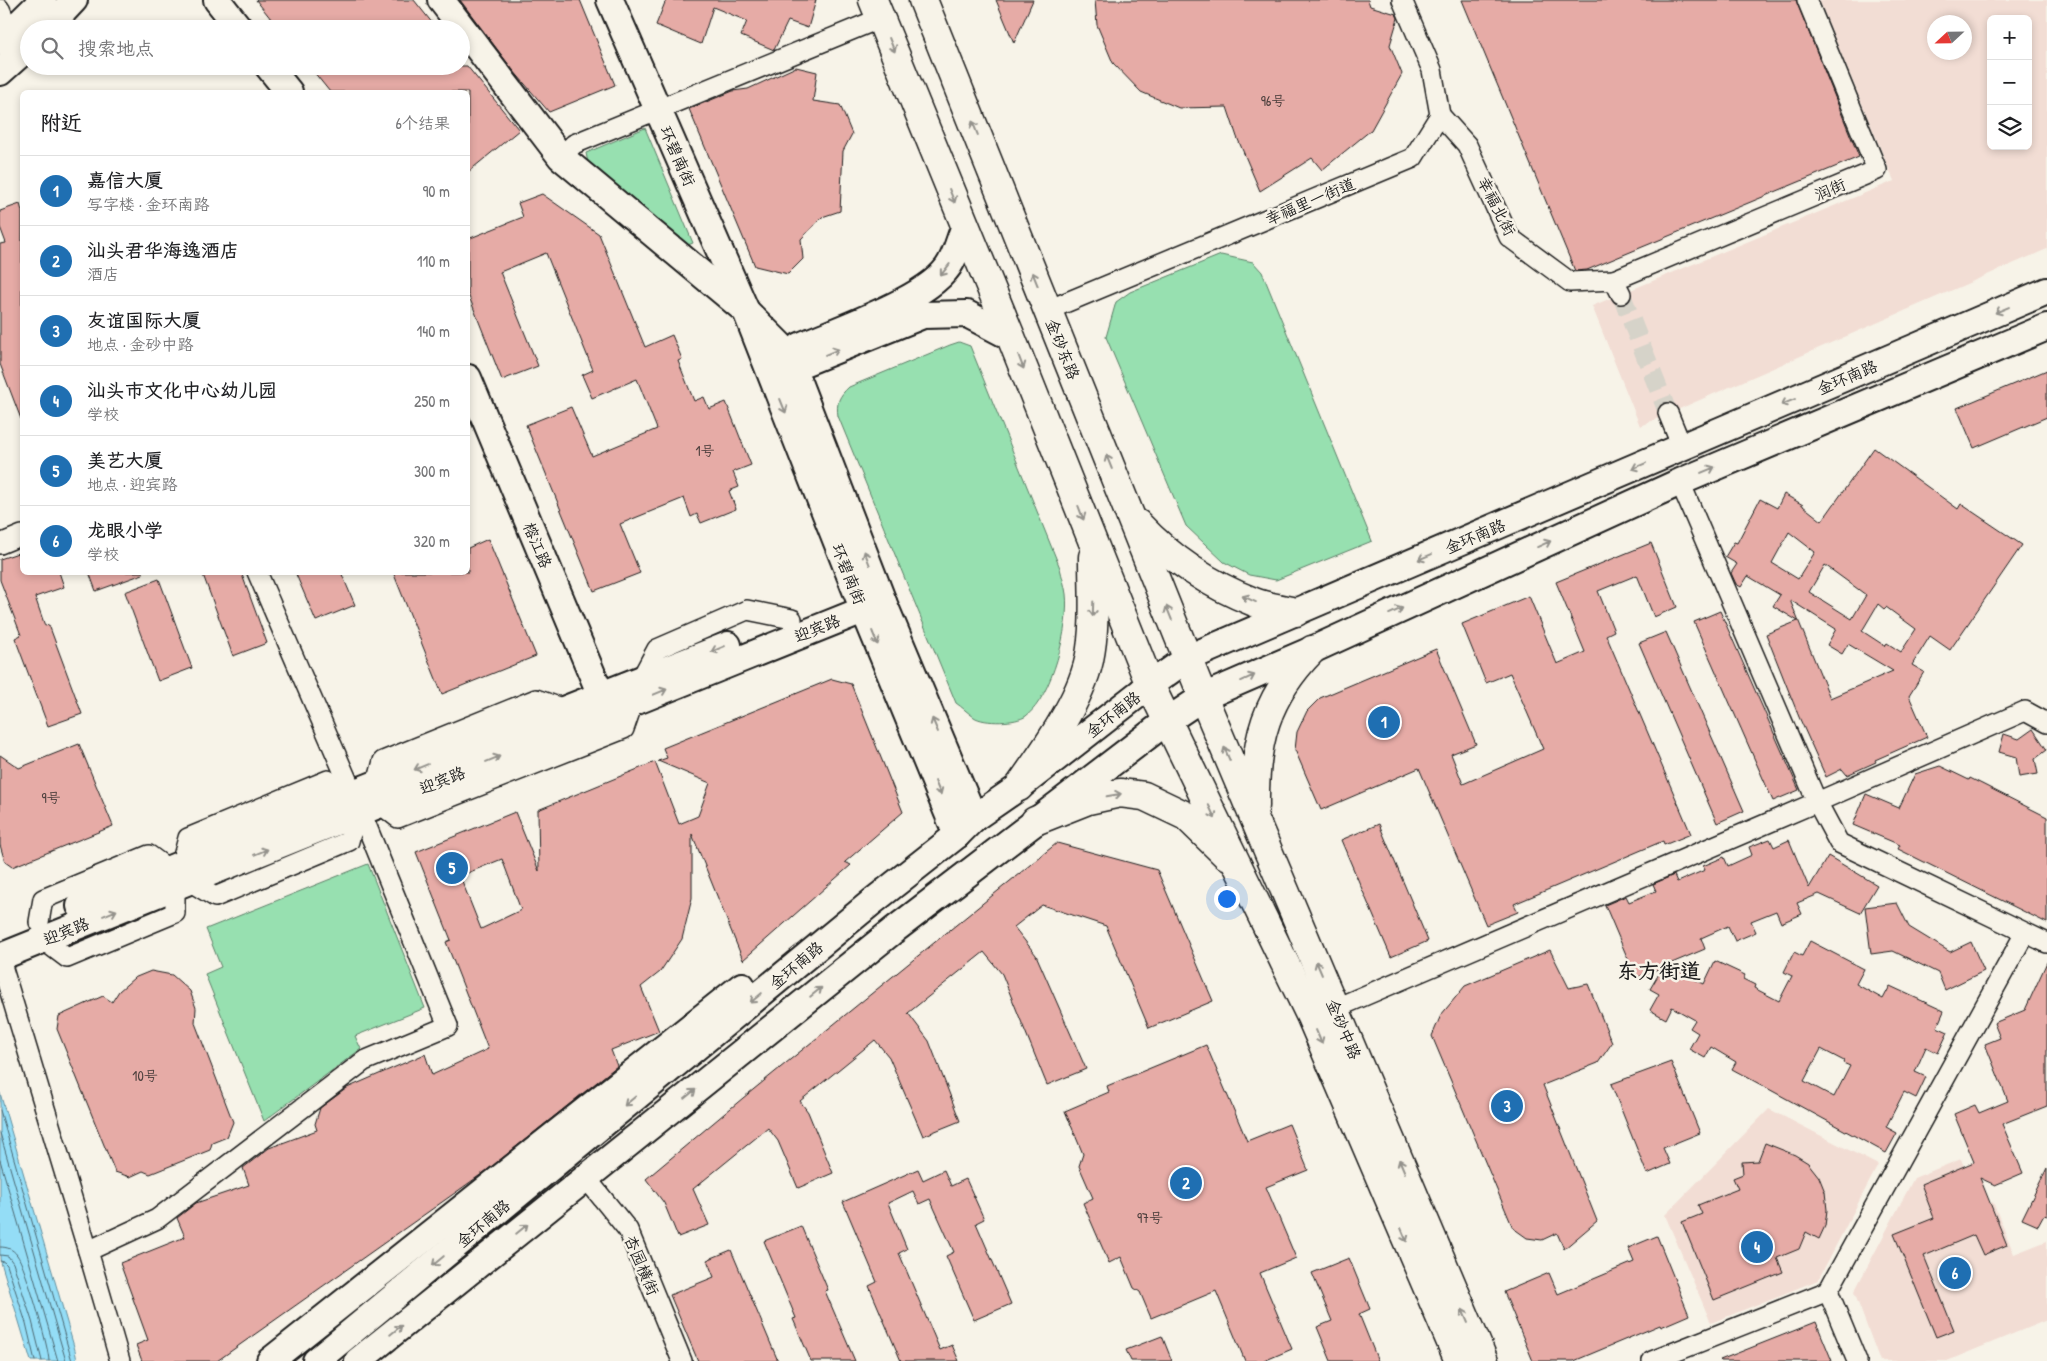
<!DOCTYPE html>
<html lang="zh">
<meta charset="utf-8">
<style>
body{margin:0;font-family:"Patrick Hand","LXGW WenKai TC",sans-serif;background:#f2f2f2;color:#202124}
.controls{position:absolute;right:15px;top:15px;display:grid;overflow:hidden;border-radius:8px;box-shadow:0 2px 8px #0003}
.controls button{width:45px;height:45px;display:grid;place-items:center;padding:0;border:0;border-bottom:1px solid #e0e0e0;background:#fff;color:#202124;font:25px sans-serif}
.compass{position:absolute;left:1927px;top:15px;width:45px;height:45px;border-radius:50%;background:#fff;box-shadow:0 2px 8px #0003;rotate:248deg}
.you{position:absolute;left:1226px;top:898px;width:18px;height:18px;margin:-12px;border:4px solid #fff;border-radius:50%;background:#1a73e8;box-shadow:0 0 0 8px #1a73e833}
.badge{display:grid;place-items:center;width:32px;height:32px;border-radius:50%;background:#1f6fb2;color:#fff;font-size:16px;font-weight:700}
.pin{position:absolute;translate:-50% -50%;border:2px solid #fff;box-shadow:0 1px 5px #0006}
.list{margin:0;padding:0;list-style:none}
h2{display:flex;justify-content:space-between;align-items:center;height:65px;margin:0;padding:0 20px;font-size:21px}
h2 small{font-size:16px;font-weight:400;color:#757577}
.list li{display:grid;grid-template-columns:32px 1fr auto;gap:15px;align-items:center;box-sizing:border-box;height:70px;padding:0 20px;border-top:1px solid #e0e0e0}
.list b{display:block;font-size:19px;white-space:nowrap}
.list p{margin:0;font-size:16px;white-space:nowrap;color:#757577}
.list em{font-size:16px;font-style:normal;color:#757577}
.icon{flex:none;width:28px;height:28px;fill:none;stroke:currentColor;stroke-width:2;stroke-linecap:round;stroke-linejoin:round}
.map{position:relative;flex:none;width:2047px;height:1361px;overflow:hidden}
.search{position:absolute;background:#fff;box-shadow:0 2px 8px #0003;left:20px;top:20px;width:450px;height:55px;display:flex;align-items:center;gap:12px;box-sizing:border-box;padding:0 18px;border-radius:28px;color:#757577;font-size:19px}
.panel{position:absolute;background:#fff;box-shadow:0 2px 8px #0003;left:20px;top:90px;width:450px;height:485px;border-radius:8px}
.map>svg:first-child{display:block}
</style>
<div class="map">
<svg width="2047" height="1361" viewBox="0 0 2047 1361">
<rect width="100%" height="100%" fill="#f7f3e8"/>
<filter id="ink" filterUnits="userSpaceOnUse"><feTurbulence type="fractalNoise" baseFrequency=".02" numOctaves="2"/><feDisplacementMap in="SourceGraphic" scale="10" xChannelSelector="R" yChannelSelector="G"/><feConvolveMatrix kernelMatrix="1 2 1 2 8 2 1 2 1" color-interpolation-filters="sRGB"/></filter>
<g filter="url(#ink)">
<g fill="#f2ddd4" fill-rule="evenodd">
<path d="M1819,0H2047V249L1640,426L1592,306L1894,181ZM1991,19H2028V146H1991ZM1934,22H1964V52H1934Z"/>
<path d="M1769,1109L1878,1165L1818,1280L1711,1323L1665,1215Z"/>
<path d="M1961,1159L1980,1207L1993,1202L2014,1254L2047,1241V1320L1947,1361H1880L1854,1292L1914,1178Z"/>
</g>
<g fill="#97e0b0" stroke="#5a7e66">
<path d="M645,128L693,243L683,247L588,163L586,153Z"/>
<path d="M1221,255L1253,262L1262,272L1372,541L1276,580L1249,575L1224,562L1186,526L1106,337L1116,302L1130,292Z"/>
<path d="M959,342L970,346L1060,568C1062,577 1065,586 1066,594C1070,625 1052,697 1026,716C1017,723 984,724 974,717C968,713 962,707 956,703L838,416C836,403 839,396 849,387L950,345Z"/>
<path d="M368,864L425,1008L355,1036L361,1049L264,1121L205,974L221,967L206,929Z"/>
</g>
<path fill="#94ddf6" stroke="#64909f" d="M0,1093L75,1350L77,1361H31L0,1259Z"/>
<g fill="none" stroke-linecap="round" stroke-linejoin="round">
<g stroke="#4c6973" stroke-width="1">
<path d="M0,1110L72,1361"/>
<path d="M0,1133L66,1361"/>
<path d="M0,1160L58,1361"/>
<path d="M0,1247C7,1247 13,1249 17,1255C25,1265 49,1347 49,1361"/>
<path d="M0,1255L8,1256L13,1263L32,1321L42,1361"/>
<path d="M0,1261L4,1262L7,1265L26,1323L35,1361"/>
</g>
</g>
<g fill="#e6aba6" stroke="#1c1c1c" fill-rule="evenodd">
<path d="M256,0H414L437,29H279Z"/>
<path d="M460,0H580L615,85L549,112L512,69Z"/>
<path d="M666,0H816L808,28L788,21L774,50L741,36L747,21L713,7L701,44L656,25Z"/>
<path d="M996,0H1033L1014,43Z"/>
<path d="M1095,0H1368L1370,6L1396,14L1398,18L1390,45L1402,74L1371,130L1322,170L1312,158L1260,191L1237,137L1227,107L1179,108L1141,92L1113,63L1097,25Z"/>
<path d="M1462,0H1796L1859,157L1587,270L1575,271Z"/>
<path d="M309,66H467L519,130L468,172V92H330Z"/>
<path d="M796,67L817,72L813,101L840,105L852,134L843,151L840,211L822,217L801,239L803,259L788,274L755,266L689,109L733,91L748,89Z"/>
<path d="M542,194L599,234L645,347L672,335L682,359L678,361L694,401L704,397L709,409L726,402L751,465L733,472L739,487L729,491L736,509L701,523L697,514L691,517L684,498L620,524L640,573L594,591L526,425L571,407L592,456L657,429L637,379L592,398L582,375L593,370L546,253L500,272L538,366L502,380L468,294V239L523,217L518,203Z"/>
<path d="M20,204L22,211L21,419L0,364V244L6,243L0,227V211Z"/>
<path d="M2047,370V417L1974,448L1957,408Z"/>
<path d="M1874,448L1958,509L1961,504L2022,545L1950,650L1930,636L1912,665L1924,672L1909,696L1927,737L1875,760L1876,762L1847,775L1842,769L1826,777L1799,717L1766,634L1798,621L1773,606L1780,595L1748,576L1741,587L1736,584L1731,573L1737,564L1725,557L1734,542L1737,543L1760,499L1777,508L1784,494L1803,505V506L1822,521ZM1789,532L1815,552L1798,579L1772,563ZM1825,565L1866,595L1852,619L1809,592ZM1790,600L1836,629L1827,645L1842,654L1848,644L1893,671L1830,698ZM1878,604L1884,609L1886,607L1916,629L1901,652L1887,643L1885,646L1862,631Z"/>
<path d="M488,539L536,656L442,694L393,572H468V548Z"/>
<path d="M1651,543L1677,607L1654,617L1637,575L1598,591L1614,631L1606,635L1691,834L1664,845L1663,841L1514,904L1518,912L1486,925L1419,768L1321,810L1295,750L1297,732L1307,711L1320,698L1436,649L1476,744L1451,754L1463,784L1543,749L1510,673L1486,683L1462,624L1529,596L1557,664L1585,652L1556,582Z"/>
<path d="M18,553L22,566V572H59L64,587L35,597L45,626L49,625L82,714L48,726L15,638L21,635L0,580V559Z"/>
<path d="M89,572H142L143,574L96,591Z"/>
<path d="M202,572H241L267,643L233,656Z"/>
<path d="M295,572H341L355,605L316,621Z"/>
<path d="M159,579L192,668L158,681L125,592Z"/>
<path d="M1720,611L1799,790L1773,801L1694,622Z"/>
<path d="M1666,632L1744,811L1717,823L1639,643Z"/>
<path d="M832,679L851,684L903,812L845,862L851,865L743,960L692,834V898L682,939L660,972L641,987L659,1031L611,1050L617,1066L486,1171L217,1361H142L136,1345L148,1340L120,1263L185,1237L177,1218L196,1203L249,1185L243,1168L269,1148L317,1130L315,1124L320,1108L347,1088L425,1054L432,1075L488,1049L446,942L451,940L416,852L515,812L539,871L538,810L655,762L679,824L698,816L710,783L658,761L667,758L663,748ZM502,859L521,910L481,929L460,876Z"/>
<path d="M2033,729L2047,750L2035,759L2038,774L2019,777L2016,757L1999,752L2004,734L2019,739Z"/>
<path d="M79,744L113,826L12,867L5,862L0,845V755L19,768Z"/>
<path d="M1940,766L1969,780L1970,778L2047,817V923L1898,849L1900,845L1853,825L1866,794L1899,808L1915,774Z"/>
<path d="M1379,824L1428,941L1391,957L1341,840Z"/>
<path d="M1770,839L1774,847L1789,840L1809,888L1828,856L1877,885L1860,913L1819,894L1797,903L1802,914L1781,923L1776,911L1751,921L1756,932L1735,941L1728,926L1701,938L1705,949L1667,965L1704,984L1715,961L1745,975L1743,979L1755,985L1754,988L1779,1001L1792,976L1784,972L1794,952L1802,956L1810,941L1864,969L1856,984L1883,999L1890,986L1944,1011L1937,1027L1948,1032L1938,1053L1926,1047L1915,1072L1926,1077L1916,1098L1904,1092L1886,1127L1897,1133L1886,1153L1732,1069L1736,1062L1711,1047L1705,1058L1689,1049L1698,1033L1690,1028L1695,1020L1672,1007L1666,1019L1650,1010L1659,994L1650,989L1663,967L1636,978L1605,905L1626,896L1629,902L1656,891L1653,884L1674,875L1677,882L1705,870L1703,866L1724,857L1728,866L1752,855L1749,847ZM1821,1049L1844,1061L1843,1063L1850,1066L1834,1097L1804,1081Z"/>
<path d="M1057,843L1157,870L1213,1001L1149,1028L1106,926L1042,905L1014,927L1036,955L1086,1069L1047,1085L1002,974L984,952L908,1013L929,1041L960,1121L923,1136L889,1057L875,1040L800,1101L808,1112L833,1173L798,1188L778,1141L768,1128L693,1189L709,1225L678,1237L664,1203L646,1179L743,1098Z"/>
<path d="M1897,903L1909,927L1950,952L1971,942L1984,971L1945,990L1938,973L1893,951L1871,954L1865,907Z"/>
<path d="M1550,950L1569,988L1588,984L1612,1043L1598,1063L1543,1085L1597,1221L1564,1249L1557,1233L1542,1240L1527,1238L1513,1228L1432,1036L1441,1015L1465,986Z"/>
<path d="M2047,962V1106L2002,1124L2023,1173L1995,1185L1980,1178L2007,1245L1983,1255L1974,1235L1924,1256L1954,1330L1936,1337L1894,1234L1934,1218L1921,1184L1974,1162L1954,1114L1975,1105L1979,1113L2008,1101L1985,1044L2000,1038L1994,1023L2025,1010Z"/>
<path d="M151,971L172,975L190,991L196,1008L195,1023L233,1122L227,1137L212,1143L210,1150L150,1174L143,1171L130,1177L115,1172L57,1029L59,1016L103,996L112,1002L119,991L134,978Z"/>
<path d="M1206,1045L1247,1141L1289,1124L1308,1170L1266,1187L1296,1258L1260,1273L1292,1349L1264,1361H1245L1216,1291L1151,1318L1140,1292L1134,1288L1121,1257L1109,1263L1083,1203L1093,1198L1079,1166L1083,1154L1065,1111L1109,1092L1107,1086Z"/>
<path d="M1671,1062L1700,1133L1663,1148L1670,1164L1647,1174L1611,1084Z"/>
<path d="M1765,1143L1795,1155L1808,1163L1819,1177L1825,1192L1827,1210L1825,1226L1819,1239L1806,1232L1799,1249L1777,1258L1783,1272L1714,1300L1682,1222L1702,1214L1698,1205L1738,1189L1733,1178L1743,1174L1742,1162L1758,1161Z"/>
<path d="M2047,1168V1216L2044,1215L2038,1226L2022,1219Z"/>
<path d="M918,1169L923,1180L944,1170L951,1186L966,1179L984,1219L976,1223L1011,1304L974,1320L946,1256L954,1252L930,1199L919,1204L913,1191L888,1203L907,1249L899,1253L940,1350L952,1345L959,1361H901L869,1286L877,1282L843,1202Z"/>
<path d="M801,1226L828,1290L825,1291L855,1361H811L793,1319L796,1318L764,1241Z"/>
<path d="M1657,1236L1689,1315L1661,1327L1660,1325L1574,1361H1533L1504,1292L1549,1273L1558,1294L1634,1262L1628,1248Z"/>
<path d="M731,1250L778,1361H698L670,1295L714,1277L707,1260Z"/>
<path d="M1349,1258L1370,1309L1359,1314L1378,1361H1331L1317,1327L1332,1321L1312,1273Z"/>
<path d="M1816,1322L1832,1361H1721L1720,1360Z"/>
<path d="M1162,1336L1172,1361H1131L1126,1350Z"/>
</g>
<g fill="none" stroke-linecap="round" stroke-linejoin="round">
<path stroke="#d6d3c9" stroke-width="19" stroke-dasharray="19 9" stroke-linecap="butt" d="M1621,294L1668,413"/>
<g stroke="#1c1c1c" stroke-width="22">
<g id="street">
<path d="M0,9L10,33"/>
<path d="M1440,115L1467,145L1509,237L1570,282L1614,280L1621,294"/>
<path d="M561,157L574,144L881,18"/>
<path d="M1614,280L1877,170L1807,0"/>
<path d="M1048,310L1413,158L1440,115L1432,70L1402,0"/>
<path d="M1668,413L1682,447"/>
<path d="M1680,482L1817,802L1839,843L2047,943"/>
<path d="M0,544L22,535"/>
<path d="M641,679L657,649L747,610L792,619"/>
<path d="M377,784L383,761L536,699L564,709"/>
<path d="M380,804L398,818L624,729L633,703"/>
<path d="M181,864L188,838L328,780L348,795"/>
<path d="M189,881L215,897L349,841L356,814"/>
<path d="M39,922L43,899L149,855L168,869"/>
<path d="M43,940L67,958L175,913V887"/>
<path d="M0,959L88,1251"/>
<path d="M1336,1008L1817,802L2025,711L2047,723"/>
<path d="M586,1178L628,1230L682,1361"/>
<path d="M1828,1291L1857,1361"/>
<path d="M120,1361L88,1251L157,1219L364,1061L448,1026L361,812L257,572"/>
<path d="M1652,1361L1828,1291L2025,933"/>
</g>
</g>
<g stroke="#1c1c1c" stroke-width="30">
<g id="secondary">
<path d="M217,0L240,29"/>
<path d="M441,0L561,157L746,311L786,351L883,602L974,818"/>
<path d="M610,0L746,311L857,593L957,835"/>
<path d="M47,29L74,0"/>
<path d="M0,42L43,0"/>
<path d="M268,66L289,92"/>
<path d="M0,72L29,46"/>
<path d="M800,346C838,329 933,298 951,262C957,251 960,238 965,226"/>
<path d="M776,374L923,315L967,314L1011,337"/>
<path d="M468,378L608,712"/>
<path d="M80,906L353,793L728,645"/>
<path d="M0,957L883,602"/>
<path d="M270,1361L742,986"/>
<path d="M316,1361L872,902L957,835L974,818L1019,787L1150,685L1188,658L2047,291"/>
<path d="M358,1361L894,930L1167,721L1203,697L1312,650L1680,482L2047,327"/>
</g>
</g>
<g stroke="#1c1c1c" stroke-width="31">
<g id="primary">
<path d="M873,0L1011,337L1150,685L1311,1017L1459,1361"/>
<path d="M923,0L1203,697L1484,1361"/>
<path d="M1138,524C1170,558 1210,585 1254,602C1267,607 1282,609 1296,612"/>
<path d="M1019,787C1043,753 1080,702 1089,660C1096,627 1093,591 1093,557"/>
<path d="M1255,806C1254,741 1266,697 1312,650"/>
<path d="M1035,821L1088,800L1120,793L1144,796L1186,816L1226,855"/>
</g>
</g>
<use href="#street" stroke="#f7f3e8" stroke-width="19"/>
<use href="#secondary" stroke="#f7f3e8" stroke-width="26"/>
<use href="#primary" stroke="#f7f3e8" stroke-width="28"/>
</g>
<defs><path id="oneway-shaft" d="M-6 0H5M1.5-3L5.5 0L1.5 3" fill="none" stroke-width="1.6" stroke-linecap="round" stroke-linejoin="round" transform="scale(1.25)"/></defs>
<g stroke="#94928c">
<use href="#oneway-shaft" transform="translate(892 45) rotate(68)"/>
<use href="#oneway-shaft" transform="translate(975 128) rotate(-112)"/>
<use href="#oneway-shaft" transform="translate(952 196) rotate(68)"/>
<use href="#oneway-shaft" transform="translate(945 270) rotate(128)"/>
<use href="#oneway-shaft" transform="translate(1035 279) rotate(-112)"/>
<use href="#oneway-shaft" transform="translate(2002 310) rotate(157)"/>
<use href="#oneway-shaft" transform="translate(832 352) rotate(-22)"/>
<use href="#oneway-shaft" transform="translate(1021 362) rotate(69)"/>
<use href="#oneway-shaft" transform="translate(1788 402) rotate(157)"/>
<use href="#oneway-shaft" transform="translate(783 406) rotate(68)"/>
<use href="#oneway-shaft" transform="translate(1109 462) rotate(-112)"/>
<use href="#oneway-shaft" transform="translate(1639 466) rotate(157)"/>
<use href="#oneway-shaft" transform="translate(1708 470) rotate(-23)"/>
<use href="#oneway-shaft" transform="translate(1081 513) rotate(69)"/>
<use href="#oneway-shaft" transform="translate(1544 544) rotate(-24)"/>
<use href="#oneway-shaft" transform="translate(1425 557) rotate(157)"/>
<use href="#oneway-shaft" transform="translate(867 558) rotate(-111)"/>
<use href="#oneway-shaft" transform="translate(1249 599) rotate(-156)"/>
<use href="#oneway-shaft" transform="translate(1093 609) rotate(92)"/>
<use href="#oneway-shaft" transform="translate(1396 611) rotate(-24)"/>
<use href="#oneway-shaft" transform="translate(1169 613) rotate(-112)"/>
<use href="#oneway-shaft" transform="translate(875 638) rotate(68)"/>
<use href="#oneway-shaft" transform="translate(718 649) rotate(158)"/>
<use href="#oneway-shaft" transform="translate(1248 678) rotate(-24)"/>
<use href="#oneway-shaft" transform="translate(660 692) rotate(-22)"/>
<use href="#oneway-shaft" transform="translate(935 725) rotate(-113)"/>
<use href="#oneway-shaft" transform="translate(1227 754) rotate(-113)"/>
<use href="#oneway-shaft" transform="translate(493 759) rotate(-22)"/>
<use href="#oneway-shaft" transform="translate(421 767) rotate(158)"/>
<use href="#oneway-shaft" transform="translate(938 788) rotate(67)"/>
<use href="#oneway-shaft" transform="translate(1114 795) rotate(-10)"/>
<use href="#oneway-shaft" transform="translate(1212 812) rotate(65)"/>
<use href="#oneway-shaft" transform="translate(261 852) rotate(-22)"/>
<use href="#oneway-shaft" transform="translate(110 913) rotate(-22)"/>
<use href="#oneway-shaft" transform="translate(1319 968) rotate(-113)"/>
<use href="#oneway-shaft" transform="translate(816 992) rotate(-39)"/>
<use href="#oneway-shaft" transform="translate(756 998) rotate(140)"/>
<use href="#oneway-shaft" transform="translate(1319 1037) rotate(67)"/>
<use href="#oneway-shaft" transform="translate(690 1094) rotate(-39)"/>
<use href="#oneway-shaft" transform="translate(630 1101) rotate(140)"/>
<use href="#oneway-shaft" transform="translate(1402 1166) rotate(-113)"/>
<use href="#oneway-shaft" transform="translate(522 1229) rotate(-39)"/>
<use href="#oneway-shaft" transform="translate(1404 1235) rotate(67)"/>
<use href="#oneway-shaft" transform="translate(438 1261) rotate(140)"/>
<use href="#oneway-shaft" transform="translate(1465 1316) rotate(-113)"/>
<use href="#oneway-shaft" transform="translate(396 1330) rotate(-39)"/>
</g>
</g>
<g text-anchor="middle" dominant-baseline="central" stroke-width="5" stroke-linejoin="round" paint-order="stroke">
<g font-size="14" fill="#4e403e">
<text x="1273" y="100">96号</text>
<text x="705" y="450">1号</text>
<text x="51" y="797">9号</text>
<text x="145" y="1075">10号</text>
<text x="1150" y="1217">97号</text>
</g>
<g font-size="16" fill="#1c1c1c" stroke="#f7f3e8">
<text transform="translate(678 156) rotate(66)">环碧南街</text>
<text transform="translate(1830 189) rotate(-23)">润街</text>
<text transform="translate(1310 201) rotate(-23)">幸福里一街道</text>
<text transform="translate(1497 206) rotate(63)">幸福北街</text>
<text transform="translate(1063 349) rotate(68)">金砂东路</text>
<text transform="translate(1847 377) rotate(-23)">金环南路</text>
<text transform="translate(1475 536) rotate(-23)">金环南路</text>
<text transform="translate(538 545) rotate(67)">榕江路</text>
<text transform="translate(849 574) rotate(68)">环碧南街</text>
<text transform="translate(817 628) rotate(-22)">迎宾路</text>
<text transform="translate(1113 714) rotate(-38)">金环南路</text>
<text transform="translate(442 780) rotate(-22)">迎宾路</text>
<text transform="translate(66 931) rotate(-22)">迎宾路</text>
<text transform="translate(796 965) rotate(-40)">金环南路</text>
<text transform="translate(1344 1029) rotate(67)">金砂中路</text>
<text transform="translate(483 1223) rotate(-40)">金环南路</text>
<text transform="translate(642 1265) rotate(67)">杏园横街</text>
</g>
<g font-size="21" font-weight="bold" fill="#1c1c1c" stroke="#f7f3e8">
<text x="1659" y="970">东方街道</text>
</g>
</g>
</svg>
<div class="controls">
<button>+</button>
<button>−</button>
<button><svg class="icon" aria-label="layers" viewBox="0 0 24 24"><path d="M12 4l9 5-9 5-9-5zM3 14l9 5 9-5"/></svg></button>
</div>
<svg class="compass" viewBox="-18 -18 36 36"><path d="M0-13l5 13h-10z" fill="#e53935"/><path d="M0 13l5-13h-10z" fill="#757577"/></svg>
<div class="you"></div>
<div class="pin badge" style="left:1384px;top:722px">1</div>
<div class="pin badge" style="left:1186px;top:1183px">2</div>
<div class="pin badge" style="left:1507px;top:1106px">3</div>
<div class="pin badge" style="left:1757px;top:1247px">4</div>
<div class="pin badge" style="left:452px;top:868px">5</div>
<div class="pin badge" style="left:1955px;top:1273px">6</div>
<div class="search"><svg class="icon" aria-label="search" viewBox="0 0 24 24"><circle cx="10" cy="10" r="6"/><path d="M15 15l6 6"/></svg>搜索地点</div>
<section class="panel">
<h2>附近<small>6个结果</small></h2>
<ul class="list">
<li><span class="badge">1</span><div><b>嘉信大厦</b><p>写字楼 · 金环南路</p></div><em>90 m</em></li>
<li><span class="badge">2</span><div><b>汕头君华海逸酒店</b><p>酒店</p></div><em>110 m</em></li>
<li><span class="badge">3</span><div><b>友谊国际大厦</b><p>地点 · 金砂中路</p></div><em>140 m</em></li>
<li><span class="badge">4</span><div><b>汕头市文化中心幼儿园</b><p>学校</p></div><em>250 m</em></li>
<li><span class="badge">5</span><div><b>美艺大厦</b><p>地点 · 迎宾路</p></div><em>300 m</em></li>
<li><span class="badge">6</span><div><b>龙眼小学</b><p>学校</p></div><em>320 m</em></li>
</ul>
</section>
</div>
